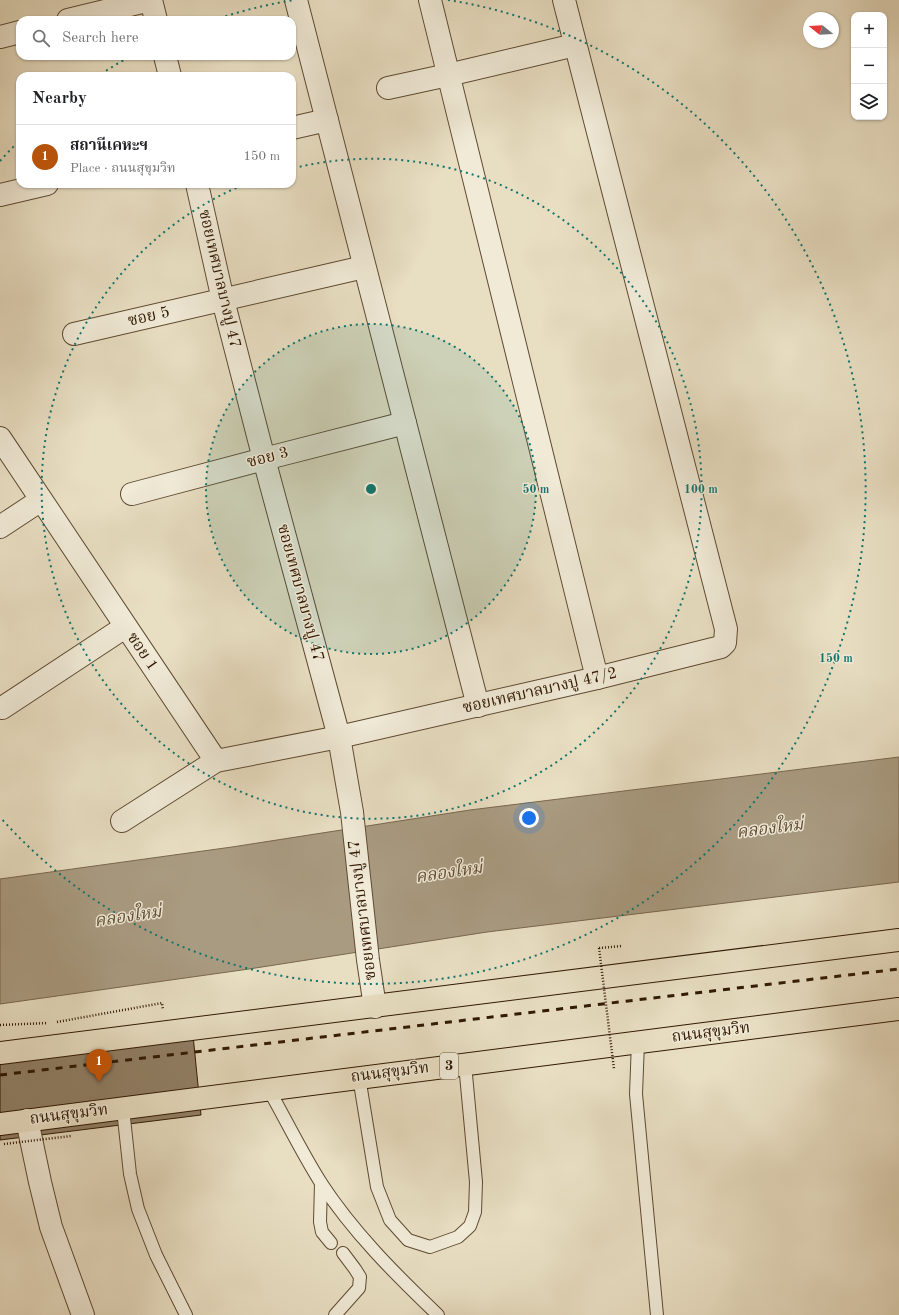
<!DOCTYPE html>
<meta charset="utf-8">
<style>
body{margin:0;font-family:"Old Standard TT","Noto Serif Thai",serif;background:#f2f2f2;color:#202124}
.controls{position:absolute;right:12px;top:12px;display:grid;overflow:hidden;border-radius:8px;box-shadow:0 1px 3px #0004}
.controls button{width:36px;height:36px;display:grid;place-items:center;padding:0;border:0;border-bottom:1px solid #e0e0e0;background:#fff;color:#202124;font:20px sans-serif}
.compass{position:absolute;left:803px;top:12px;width:36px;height:36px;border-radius:50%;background:#fff;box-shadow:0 1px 3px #0004;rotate:288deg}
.you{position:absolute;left:529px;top:818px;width:14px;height:14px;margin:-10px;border:3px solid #fff;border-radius:50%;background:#1a73e8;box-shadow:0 0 0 6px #1a73e833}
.badge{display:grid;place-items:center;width:26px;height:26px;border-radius:50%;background:#b45309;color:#fff;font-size:13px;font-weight:700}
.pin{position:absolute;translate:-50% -33px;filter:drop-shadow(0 1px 2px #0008)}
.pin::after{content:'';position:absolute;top:21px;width:14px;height:12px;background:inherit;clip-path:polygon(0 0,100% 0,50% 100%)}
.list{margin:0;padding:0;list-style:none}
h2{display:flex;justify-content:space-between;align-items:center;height:52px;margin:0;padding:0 16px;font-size:17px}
h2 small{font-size:13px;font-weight:400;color:#757577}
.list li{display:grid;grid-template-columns:26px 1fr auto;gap:12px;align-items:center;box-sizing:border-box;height:64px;padding:0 16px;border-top:1px solid #e0e0e0}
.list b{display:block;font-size:15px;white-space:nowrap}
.list p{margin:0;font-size:13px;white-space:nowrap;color:#757577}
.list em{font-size:13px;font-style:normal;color:#757577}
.icon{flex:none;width:22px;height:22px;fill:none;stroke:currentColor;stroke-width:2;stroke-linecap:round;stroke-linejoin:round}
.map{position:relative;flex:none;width:899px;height:1315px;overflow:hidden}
.search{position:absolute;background:#fff;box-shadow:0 1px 3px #0004;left:16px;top:16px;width:280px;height:44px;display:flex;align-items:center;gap:10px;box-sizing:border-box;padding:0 14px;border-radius:12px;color:#757577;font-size:15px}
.panel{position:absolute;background:#fff;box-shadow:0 1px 3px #0004;left:16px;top:72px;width:280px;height:116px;border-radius:12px}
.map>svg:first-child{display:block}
</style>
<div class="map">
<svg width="899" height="1315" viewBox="0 0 899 1315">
<rect width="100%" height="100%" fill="#e8dec2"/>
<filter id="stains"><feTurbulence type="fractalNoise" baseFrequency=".005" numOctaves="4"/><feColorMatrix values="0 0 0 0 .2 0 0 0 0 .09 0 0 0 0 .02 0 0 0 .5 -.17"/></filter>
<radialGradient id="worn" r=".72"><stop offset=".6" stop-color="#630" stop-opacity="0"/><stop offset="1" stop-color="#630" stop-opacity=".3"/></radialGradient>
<path fill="#a99b81" stroke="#79674e" d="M899,757V882L487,932L249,969L0,1004V879L232,847L470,810Z"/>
<path fill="#907f66" stroke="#301802" d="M192,1025L201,1115L0,1140V1049Z"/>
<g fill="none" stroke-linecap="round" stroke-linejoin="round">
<g stroke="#5e4a32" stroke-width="14">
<g id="lane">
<path d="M638,1042L636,1094L657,1315"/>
<path d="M359,1077L377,1187L390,1220L408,1240L430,1247L458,1237L470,1226L475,1212L476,1182L465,1064"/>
<path d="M269,1090C286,1120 302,1153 321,1183C353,1232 395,1274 438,1315"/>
<path d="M123,1109L130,1174L138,1209L156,1255L186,1315"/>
<path d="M321,1183L320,1222L322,1232L331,1243"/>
<path d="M335,1315L359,1288L360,1277L355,1269L343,1253"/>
</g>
</g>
<g stroke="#5e4a32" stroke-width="24">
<g id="street">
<path d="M151,0L156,20"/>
<path d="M296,0L478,706"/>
<path d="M430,0L597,678"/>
<path d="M68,20L150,0"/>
<path d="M0,37L20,32"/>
<path d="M165,56L170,76"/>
<path d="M388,88L448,75L575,45"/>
<path d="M292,128L327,120"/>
<path d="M197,184L223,300L264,459L339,737L352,812L368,960L375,1007"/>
<path d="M0,195L47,184"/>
<path d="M74,334L364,267"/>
<path d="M0,438L216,761L339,737L597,678L721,647L725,643L726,629L564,0"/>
<path d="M132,494L264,459L405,423"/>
<path d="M0,527L41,500"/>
<path d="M2,708L125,627"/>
<path d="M122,821L216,761"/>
<path d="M27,1120L40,1182L51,1227L83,1315"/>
</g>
</g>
<g stroke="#301802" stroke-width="24">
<g id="highway">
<path d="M0,1053L899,940"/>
<path d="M0,1124L899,1009"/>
</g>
</g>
<g stroke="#301802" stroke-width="2.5" stroke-dasharray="1 2" stroke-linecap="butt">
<path d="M599,948L622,946"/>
<path d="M57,1022L162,1003L163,1010"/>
<path d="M0,1025L48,1023"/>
</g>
<use href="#lane" stroke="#f0ead7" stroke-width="12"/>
<use href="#street" stroke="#f0ead7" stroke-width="22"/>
<use href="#highway" stroke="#e8dec2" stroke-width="22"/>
<path stroke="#301802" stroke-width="3" stroke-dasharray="7 7" stroke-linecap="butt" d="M0,1075L899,969"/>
<g stroke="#301802" stroke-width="2.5" stroke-dasharray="1 2" stroke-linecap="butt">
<path d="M599,948L614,1069"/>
<path d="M4,1144L71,1136"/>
</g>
</g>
<circle cx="371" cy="489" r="165" fill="#0f766e" fill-opacity=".12"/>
<g fill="none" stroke="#0f766e" stroke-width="2" stroke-dasharray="2 4">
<circle cx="371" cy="489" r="165"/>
<path d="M294 168A330 330 0 1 1 245 184"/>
<path d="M0 161A495 495 0 0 1 18 142M101 74A495 495 0 0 1 131 56M214 20A495 495 0 0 1 294 0M448 0A495 495 0 1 1 0 817"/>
</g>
<g text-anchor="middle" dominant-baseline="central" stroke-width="3" stroke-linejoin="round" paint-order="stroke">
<rect fill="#f0ead7" stroke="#6a5742" stroke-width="1" x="440" y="1053" width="18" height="26" rx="3"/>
<g font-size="15" font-weight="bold" fill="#301802">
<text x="449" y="1066">3</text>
</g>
<g font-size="16" fill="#301802" stroke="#f0ead7">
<text transform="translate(219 279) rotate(77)">ซอยเทศบาลบางปู 47</text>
<text transform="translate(149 317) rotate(-13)">ซอย 5</text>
<text transform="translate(268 458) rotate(-15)">ซอย 3</text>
<text transform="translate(300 593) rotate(75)">ซอยเทศบาลบางปู 47</text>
<text transform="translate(142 652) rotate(56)">ซอย 1</text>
<text transform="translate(540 691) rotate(-13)">ซอยเทศบาลบางปู 47/2</text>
<text transform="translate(363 910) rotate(-97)">ซอยเทศบาลบางปู 47</text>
<text transform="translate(711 1033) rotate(-7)">ถนนสุขุมวิท</text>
<text transform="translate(390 1073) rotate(-7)">ถนนสุขุมวิท</text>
<text transform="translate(69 1115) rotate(-7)">ถนนสุขุมวิท</text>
</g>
<g font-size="17" font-style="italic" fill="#604c35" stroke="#f0ead7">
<text transform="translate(770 829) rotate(-7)">คลองใหม่</text>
<text transform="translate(449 873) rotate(-8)">คลองใหม่</text>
<text transform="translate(128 917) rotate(-8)">คลองใหม่</text>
</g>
</g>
<circle cx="371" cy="489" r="6" fill="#0f766e" stroke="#f0ead7" stroke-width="2"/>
<g font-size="12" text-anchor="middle" font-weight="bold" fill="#0f766e" stroke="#f0ead7" stroke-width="3" stroke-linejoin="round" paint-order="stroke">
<text x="536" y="493">50 m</text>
<text x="701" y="493">100 m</text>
<text x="836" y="662">150 m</text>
</g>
<rect width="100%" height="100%" filter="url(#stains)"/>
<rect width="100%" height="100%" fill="url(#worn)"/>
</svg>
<div class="controls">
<button>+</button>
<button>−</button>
<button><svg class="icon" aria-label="layers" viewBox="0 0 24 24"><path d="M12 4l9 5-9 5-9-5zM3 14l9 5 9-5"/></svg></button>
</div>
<svg class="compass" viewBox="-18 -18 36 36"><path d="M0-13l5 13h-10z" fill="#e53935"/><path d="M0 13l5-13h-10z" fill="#757577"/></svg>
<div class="you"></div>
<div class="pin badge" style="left:99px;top:1082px">1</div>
<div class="search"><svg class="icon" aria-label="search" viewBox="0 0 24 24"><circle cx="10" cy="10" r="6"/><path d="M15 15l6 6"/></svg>Search here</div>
<section class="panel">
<h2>Nearby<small></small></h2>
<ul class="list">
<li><span class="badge">1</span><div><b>สถานีเคหะฯ</b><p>Place · ถนนสุขุมวิท</p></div><em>150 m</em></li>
</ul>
</section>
</div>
